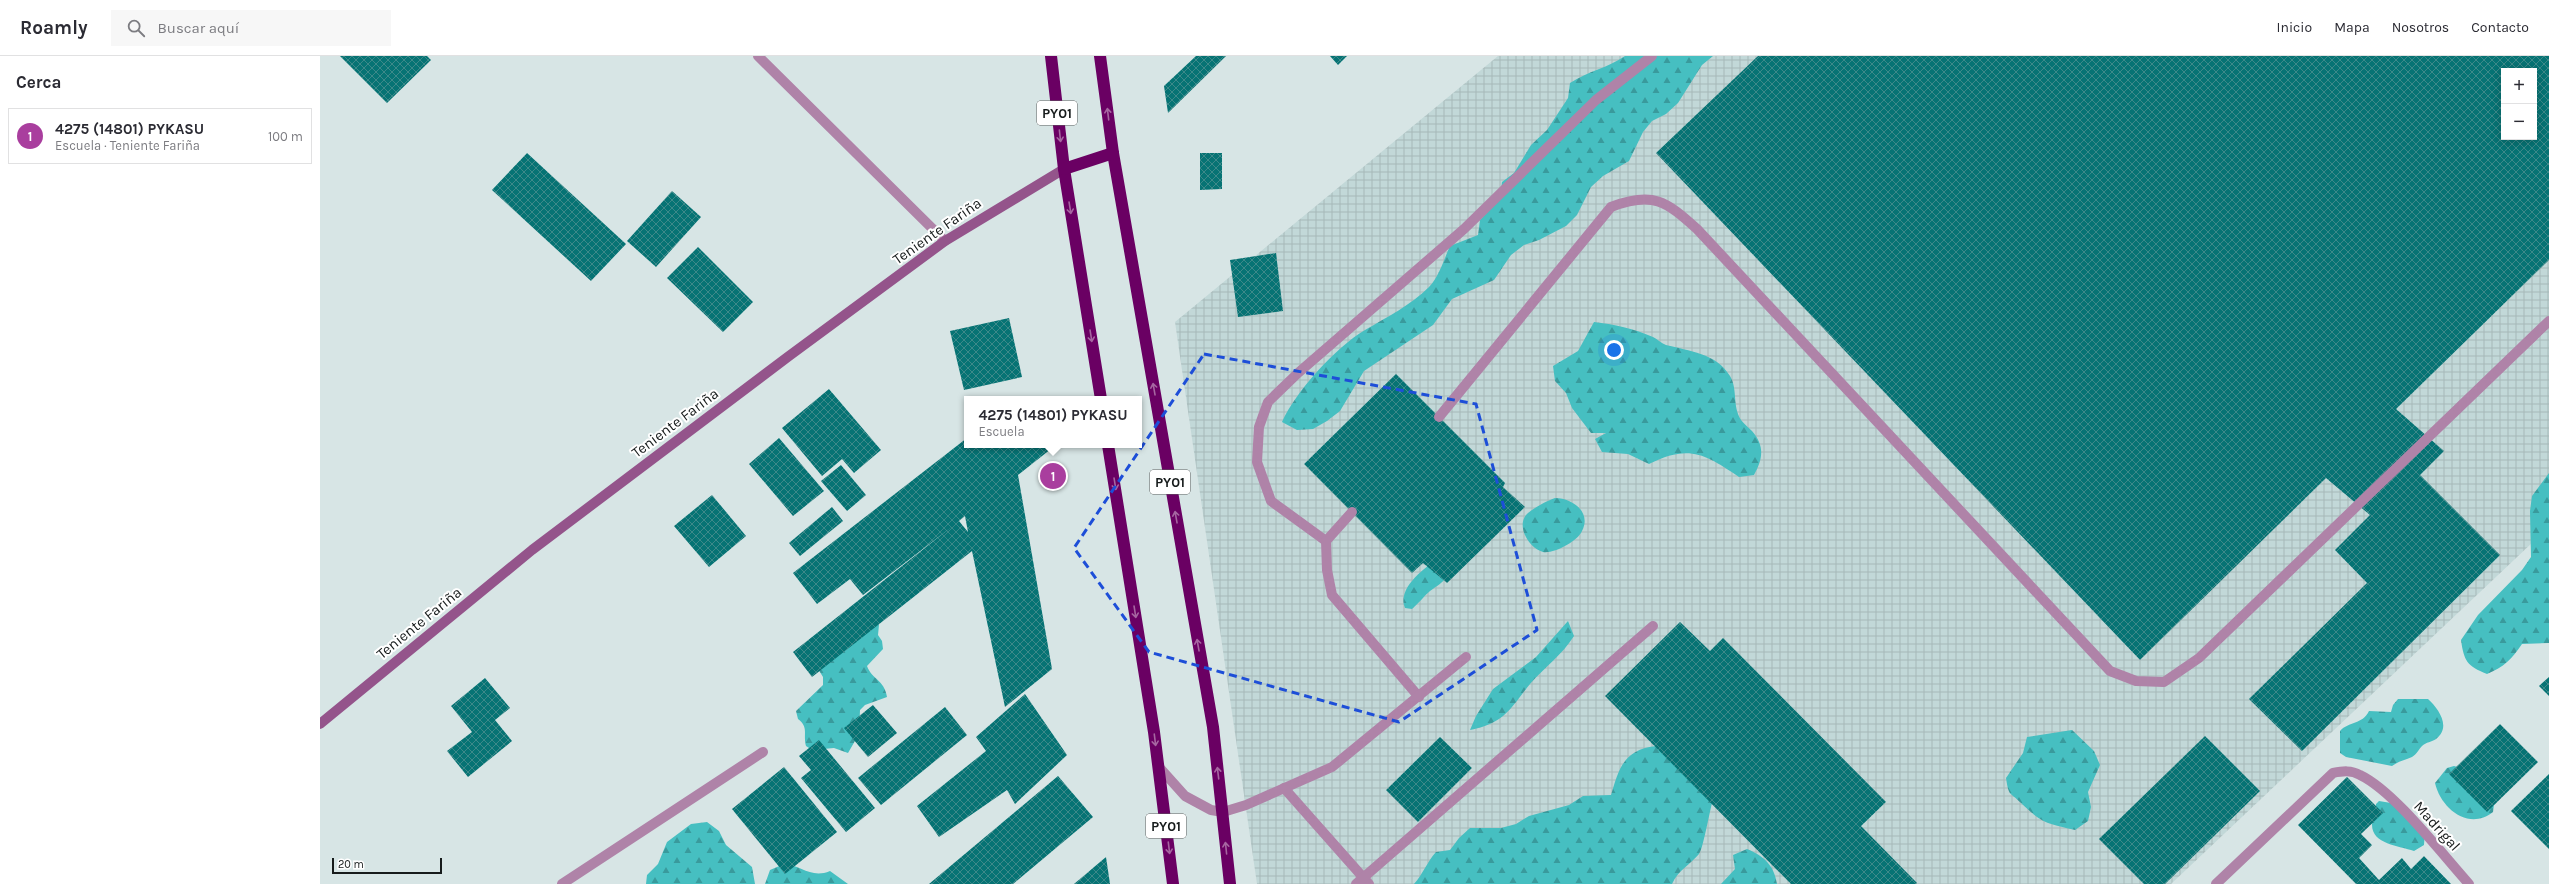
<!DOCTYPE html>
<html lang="es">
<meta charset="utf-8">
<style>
body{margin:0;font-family:Karla,sans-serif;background:#f7f7f7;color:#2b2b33}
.controls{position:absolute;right:12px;top:12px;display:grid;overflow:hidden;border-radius:0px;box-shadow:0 2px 10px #0003}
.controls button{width:36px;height:36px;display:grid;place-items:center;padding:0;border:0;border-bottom:1px solid #e1e1e2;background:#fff;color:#2b2b33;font:20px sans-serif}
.scale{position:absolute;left:12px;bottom:10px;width:110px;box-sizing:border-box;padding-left:4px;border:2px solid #161b1b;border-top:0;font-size:11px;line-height:14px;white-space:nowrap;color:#161b1b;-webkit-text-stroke:3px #fff;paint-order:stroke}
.you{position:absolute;left:1294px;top:294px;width:14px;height:14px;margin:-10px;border:3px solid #fff;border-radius:50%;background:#1a73e8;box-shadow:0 0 0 6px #1a73e833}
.badge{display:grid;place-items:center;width:26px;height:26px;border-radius:50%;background:#a93e9e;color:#fff;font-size:13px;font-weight:700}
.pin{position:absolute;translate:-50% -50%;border:2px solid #fff;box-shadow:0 1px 4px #0006}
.popup{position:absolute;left:644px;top:340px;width:178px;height:52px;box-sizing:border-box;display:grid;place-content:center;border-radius:0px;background:#fff;filter:drop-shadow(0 1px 3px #0005);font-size:13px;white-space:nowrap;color:#7c7c81}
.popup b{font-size:15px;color:#2b2b33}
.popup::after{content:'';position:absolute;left:50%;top:100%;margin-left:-8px;border:8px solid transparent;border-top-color:#fff}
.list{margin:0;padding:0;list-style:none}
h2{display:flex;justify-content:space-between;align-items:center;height:52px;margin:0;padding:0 16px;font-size:17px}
h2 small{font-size:13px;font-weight:400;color:#7c7c81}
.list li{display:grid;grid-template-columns:26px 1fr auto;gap:12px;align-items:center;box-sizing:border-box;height:56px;margin:0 8px 8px;padding:0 8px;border:1px solid #e1e1e2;border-radius:0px}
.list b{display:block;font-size:15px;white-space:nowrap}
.list p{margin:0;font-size:13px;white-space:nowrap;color:#7c7c81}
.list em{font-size:13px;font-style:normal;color:#7c7c81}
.icon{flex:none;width:22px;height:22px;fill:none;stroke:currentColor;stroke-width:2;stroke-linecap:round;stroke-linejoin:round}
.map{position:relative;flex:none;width:2229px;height:828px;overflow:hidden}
header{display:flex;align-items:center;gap:24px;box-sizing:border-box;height:56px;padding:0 20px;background:#fff;border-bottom:1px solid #e1e1e2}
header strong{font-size:19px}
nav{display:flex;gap:22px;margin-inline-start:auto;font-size:14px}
.search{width:280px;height:36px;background:#f7f7f7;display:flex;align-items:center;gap:10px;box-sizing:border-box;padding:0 14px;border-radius:0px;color:#7c7c81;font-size:15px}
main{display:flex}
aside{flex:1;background:#fff}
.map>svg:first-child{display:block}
</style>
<header>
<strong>Roamly</strong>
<div class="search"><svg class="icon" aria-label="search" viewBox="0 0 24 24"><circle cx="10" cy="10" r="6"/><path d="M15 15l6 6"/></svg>Buscar aquí</div>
<nav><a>Inicio</a><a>Mapa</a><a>Nosotros</a><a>Contacto</a></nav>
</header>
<main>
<aside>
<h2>Cerca<small></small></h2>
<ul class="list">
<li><span class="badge">1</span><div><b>4275 (14801) PYKASU</b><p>Escuela · Teniente Fariña</p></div><em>100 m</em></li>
</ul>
</aside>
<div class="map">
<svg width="2229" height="828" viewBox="0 0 2229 828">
<defs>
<pattern id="industrial-grid" width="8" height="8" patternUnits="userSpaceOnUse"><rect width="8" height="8" fill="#c2d8d8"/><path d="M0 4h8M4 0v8" fill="none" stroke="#a6b9b9"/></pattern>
<pattern id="forest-firs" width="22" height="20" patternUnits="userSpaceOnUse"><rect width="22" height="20" fill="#46bfc1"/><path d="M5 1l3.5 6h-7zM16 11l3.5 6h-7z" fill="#399a9c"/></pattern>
<pattern id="building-cross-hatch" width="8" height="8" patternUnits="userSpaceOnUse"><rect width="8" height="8" fill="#067374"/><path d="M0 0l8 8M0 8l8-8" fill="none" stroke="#3c8989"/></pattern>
</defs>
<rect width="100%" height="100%" fill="#d7e5e5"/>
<path fill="url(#industrial-grid)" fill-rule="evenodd" d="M1178,0H2229V471L1851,828H937L855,266ZM2184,15H2214V81H2184Z"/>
<g fill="url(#forest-firs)">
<path d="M1305,0H1393L1382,9L1358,47L1346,58L1332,65L1323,76L1309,105L1283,120L1271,131L1257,159L1246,170L1219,184L1204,189L1191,199L1174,224L1132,243L1113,269L1044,315L1020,355L1007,365L993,373L977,374L962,366C976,335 1016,291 1045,274C1067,261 1091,249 1109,231C1119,221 1124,203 1130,190L1158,179L1160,164L1180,142L1182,126L1194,117L1211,89L1227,74L1248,42L1250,27C1268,15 1288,12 1305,0Z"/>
<path d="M1274,266C1293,268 1315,273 1333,281C1337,283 1341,287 1346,289C1369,295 1396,297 1410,320C1418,333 1412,350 1421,364C1424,368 1428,371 1432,375C1445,390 1443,403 1434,419L1419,421C1385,398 1369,388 1329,408L1308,398L1282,396L1275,383L1286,377H1271L1252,352L1246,337L1235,325L1233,310L1258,295Z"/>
<path d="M2229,417V587L2202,588C2192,603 2184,611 2167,618C2147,610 2144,605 2141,584L2158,559L2202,514L2211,501L2210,455L2212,440Z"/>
<path d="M1235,442C1252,442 1272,456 1262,475C1258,485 1234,498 1223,496C1208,492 1195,468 1208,457C1215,451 1227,445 1235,442Z"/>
<path d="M1116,504L1127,521C1122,527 1117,530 1110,535C1104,540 1099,547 1092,553L1085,552C1077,533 1102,514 1116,504Z"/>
<path d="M546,559L559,569L558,579L562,585L563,593L547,610C552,624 564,623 567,641L545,649L540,654L539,678L528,697L514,692L492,694L486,690C483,678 489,671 478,663L476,655L503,629V621L495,608Z"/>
<path d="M1248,565L1254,580C1242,599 1225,611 1210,628C1200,640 1192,654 1179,663C1170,669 1160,672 1150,674L1156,660L1173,633L1216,601Z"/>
<path d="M2078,643H2108C2118,652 2132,671 2116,683C2112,686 2106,686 2102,690C2099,693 2097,698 2092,701C2085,704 2079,705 2072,710L2026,701L2020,697V675C2029,665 2042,669 2049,655L2071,656L2073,649Z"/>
<path d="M1752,674L1774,695L1780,709L1768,736L1771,751L1768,765L1755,774C1726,767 1723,768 1701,747C1689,735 1689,741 1686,722L1703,697L1707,681Z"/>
<path d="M1337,690L1395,737C1390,750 1384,791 1379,798C1370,809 1358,814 1352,828H1094C1103,818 1107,806 1116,796L1130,794L1139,782L1150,772H1181L1196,768L1209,760L1249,749L1263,740L1291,739C1299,712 1304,693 1337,690Z"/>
<path d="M2134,710L2141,712L2175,741L2173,756C2149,775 2121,753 2115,727L2127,712Z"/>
<path d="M2059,745L2071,747L2105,774L2104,789L2094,795C2079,790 2052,788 2052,769C2052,762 2056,756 2056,748Z"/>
<path d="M387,766L399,775L406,789L432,811L435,828H326L327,819L338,808L347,786L371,768Z"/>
<path d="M1427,793C1444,800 1454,809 1457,828H1401L1415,813L1413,799Z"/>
<path d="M464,808C481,809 491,823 510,815L528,828H445L450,814Z"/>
</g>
<g fill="url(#building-cross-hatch)" fill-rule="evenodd">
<path d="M20,0H107L111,4L67,47Z"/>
<path d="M876,0H906L848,57L844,30Z"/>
<path d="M1010,0H1027L1018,9Z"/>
<path d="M1438,0H2229V204L2076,353L2124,395L2100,419L2180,499L1982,695L1929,643L2047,527L2015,494L2050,459L2006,422L1820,604L1336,97ZM2184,15H2214V81H2184Z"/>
<path d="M207,97L306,188L271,225L172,134Z"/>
<path d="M880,97H902V133L880,134Z"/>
<path d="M352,135L381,161L336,211L307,185Z"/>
<path d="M378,191L433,246L403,276L347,222Z"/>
<path d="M956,197L963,255L918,261L910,204Z"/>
<path d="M689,262L702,321L644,334L630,275Z"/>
<path d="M1076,318L1185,427L1183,431L1205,451L1127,527L1103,507L1092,517L984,408Z"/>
<path d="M509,333L561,394L534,417L522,403L502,420L462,372Z"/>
<path d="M459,382L504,435L473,460L429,408Z"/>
<path d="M647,382V389H736L698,419L732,613L685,651L652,495L492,621L473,596L634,469L543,539L530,523L497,548L473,517ZM645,460L648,476L639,465Z"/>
<path d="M521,409L546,439L527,455L501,425Z"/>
<path d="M392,439L426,480L389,511L354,470Z"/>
<path d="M512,451L523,465L480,500L469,487Z"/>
<path d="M1360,566L1390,595L1403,582L1566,746L1541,770L1597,827L1596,828H1471L1285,640Z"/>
<path d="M2229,621V640L2219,630Z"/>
<path d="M165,622L190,652L175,664L192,685L148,721L127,695L152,676L131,650Z"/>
<path d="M705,638L747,699L695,748L687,734L619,781L597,750L666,695L656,681Z"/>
<path d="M553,649L577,677L548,701L524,672Z"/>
<path d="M625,651L647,679L561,749L538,722Z"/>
<path d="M2180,668L2218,706L2167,756L2129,718Z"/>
<path d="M1885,680L1940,735L1845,828H1824L1779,783Z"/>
<path d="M1120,681L1152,712L1098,766L1066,734Z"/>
<path d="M499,684L555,752L526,776L481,722L491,714L479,700Z"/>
<path d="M464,711L517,776L465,818L412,753Z"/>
<path d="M2229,718V793L2191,755Z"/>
<path d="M738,720L773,761L693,828H609Z"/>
<path d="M2027,721L2063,757L2041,778L2052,789L2039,802L2059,824L2082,802L2091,813L2104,800L2131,828H2036L1978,769Z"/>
<path d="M786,801L790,828H754Z"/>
</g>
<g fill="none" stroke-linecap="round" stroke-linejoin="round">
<g stroke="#af83a8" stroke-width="10">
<path d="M1119,361L1291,151C1333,135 1346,145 1377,173L1790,615L1816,625L1844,626L1879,602L2229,265"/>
<path d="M1032,456L1006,485L951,445L937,406L939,371L948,346L978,317L1144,173L1276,44L1332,0"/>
<path d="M1006,485L1007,514L1012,539L1099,641"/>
<path d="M839,711L865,740L891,754L903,756L926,749L1012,711L1146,601"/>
<path d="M964,732L1049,828"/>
<path d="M1036,828L1333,570"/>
</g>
<g stroke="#af83a8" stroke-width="10">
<path d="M438,0L625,185"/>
<path d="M242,828L443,696"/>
<path d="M1896,828L2013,717C2023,715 2031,714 2040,719C2074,735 2122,798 2149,828"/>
</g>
<path stroke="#94548b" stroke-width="10" d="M0,668L212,494L469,300L625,185L744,113"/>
<g stroke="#6a0063" stroke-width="12">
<path d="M731,0L744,113L781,343"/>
<path d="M780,0L793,97L893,671L910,828"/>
<path d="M744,113L793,97"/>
<path d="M788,389L834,676L853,828"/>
</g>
</g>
<defs><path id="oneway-shaft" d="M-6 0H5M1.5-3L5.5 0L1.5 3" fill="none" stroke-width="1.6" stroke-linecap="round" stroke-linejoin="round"/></defs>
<g stroke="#a666a1">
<use href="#oneway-shaft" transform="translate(788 58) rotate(-97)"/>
<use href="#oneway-shaft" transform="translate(740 80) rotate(84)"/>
<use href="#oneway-shaft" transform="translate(750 152) rotate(81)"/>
<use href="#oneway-shaft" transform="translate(771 280) rotate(81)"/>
<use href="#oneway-shaft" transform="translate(834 333) rotate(-100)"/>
<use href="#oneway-shaft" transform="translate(795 428) rotate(81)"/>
<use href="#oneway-shaft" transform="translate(856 461) rotate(-100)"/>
<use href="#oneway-shaft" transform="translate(815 556) rotate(81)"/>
<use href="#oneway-shaft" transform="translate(878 589) rotate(-100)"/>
<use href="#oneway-shaft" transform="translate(835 684) rotate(83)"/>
<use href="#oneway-shaft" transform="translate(898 717) rotate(-97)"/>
<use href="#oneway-shaft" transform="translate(849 792) rotate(83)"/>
<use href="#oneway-shaft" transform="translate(906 792) rotate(-96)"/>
</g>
<path fill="none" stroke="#1d4ed8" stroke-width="3" stroke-dasharray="8 5" stroke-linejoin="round" d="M884,298L1156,348L1217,574L1079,666L829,596L754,492Z"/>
<g text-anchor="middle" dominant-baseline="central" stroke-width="4" stroke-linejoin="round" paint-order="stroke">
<g fill="#fff" stroke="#5c5f5f" stroke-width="1">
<rect x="717" y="45" width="40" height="24" rx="3"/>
<rect x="830" y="414" width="40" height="24" rx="3"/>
<rect x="826" y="758" width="40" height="24" rx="3"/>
</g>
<g font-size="14" font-weight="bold" fill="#161b1b">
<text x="737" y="57">PY01</text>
<text x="850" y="426">PY01</text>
<text x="846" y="770">PY01</text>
</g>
<g font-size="15" fill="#161b1b" stroke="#fff">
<text transform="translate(617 175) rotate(-35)">Teniente Fariña</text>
<text transform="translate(355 367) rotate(-37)">Teniente Fariña</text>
<text transform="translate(99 567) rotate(-39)">Teniente Fariña</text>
<text transform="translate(2117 770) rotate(48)">Madrigal</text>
</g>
</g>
</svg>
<div class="controls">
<button>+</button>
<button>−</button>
</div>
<div class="scale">20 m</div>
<div class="you"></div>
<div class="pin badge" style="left:733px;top:420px">1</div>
<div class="popup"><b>4275 (14801) PYKASU</b>Escuela</div>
</div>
</main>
